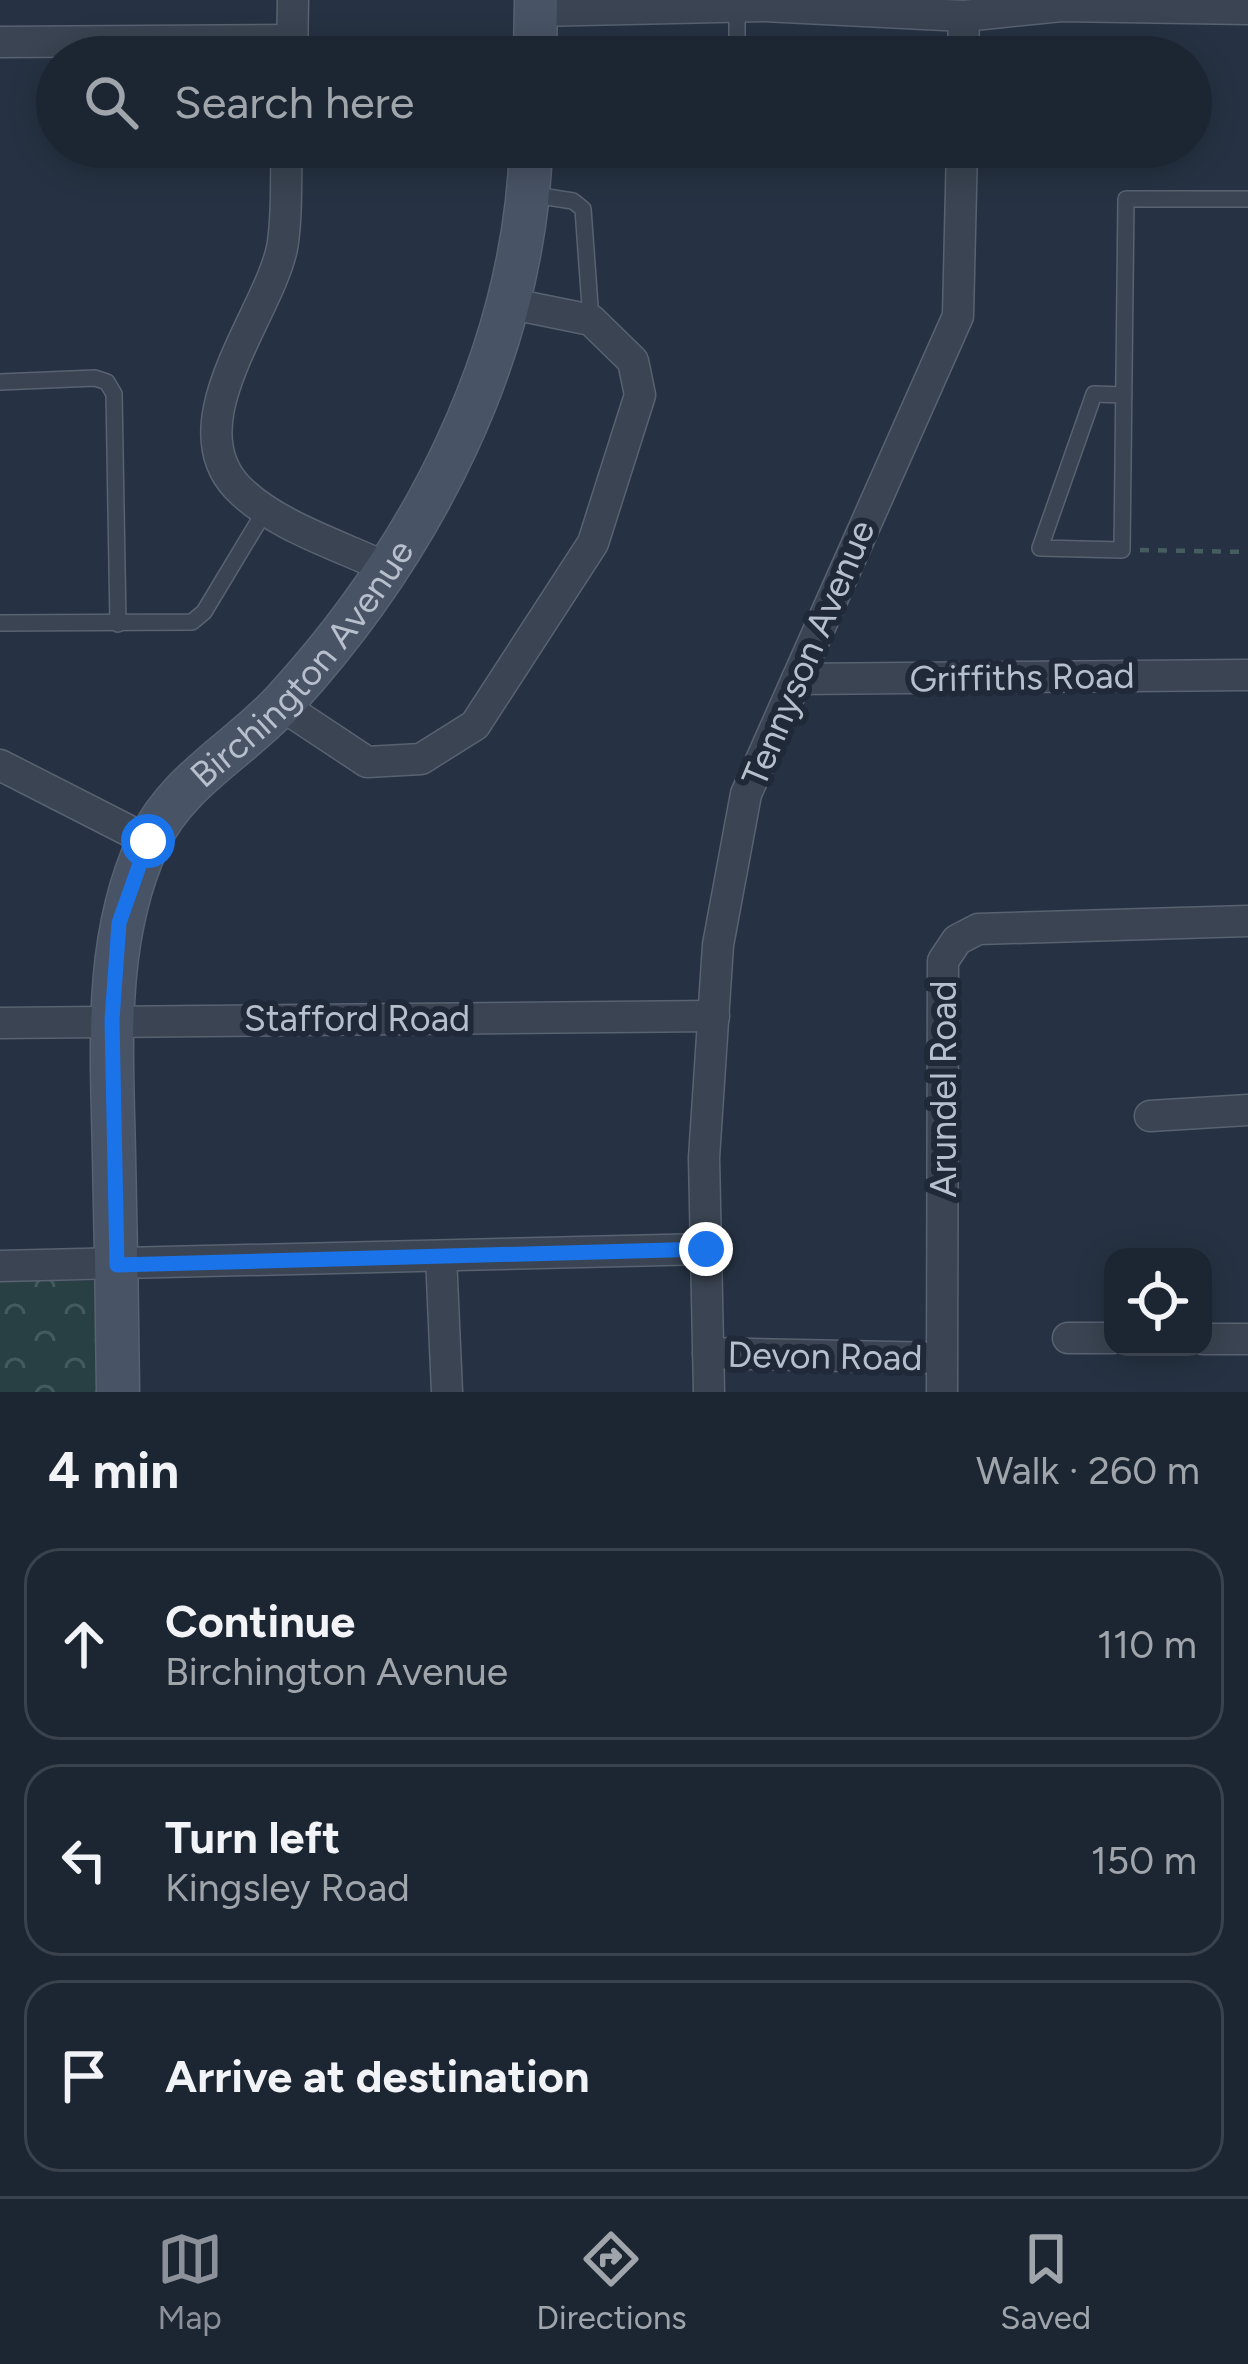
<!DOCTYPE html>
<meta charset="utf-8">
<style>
body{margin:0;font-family:Figtree,sans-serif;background:#252e3a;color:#f1f3f6}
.controls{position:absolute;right:36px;bottom:36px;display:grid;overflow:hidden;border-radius:24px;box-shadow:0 6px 30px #0003}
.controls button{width:108px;height:108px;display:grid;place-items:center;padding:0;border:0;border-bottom:3px solid #3a434d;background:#1c2632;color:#f1f3f6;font:60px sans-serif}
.stop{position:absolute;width:36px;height:36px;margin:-27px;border:9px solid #1a73e8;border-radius:50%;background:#fff}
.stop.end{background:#1a73e8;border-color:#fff;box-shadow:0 3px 12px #0008}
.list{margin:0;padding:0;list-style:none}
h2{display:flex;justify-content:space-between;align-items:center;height:156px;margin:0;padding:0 48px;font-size:51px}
h2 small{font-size:39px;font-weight:400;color:#a0a5ac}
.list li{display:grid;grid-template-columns:78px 1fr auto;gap:36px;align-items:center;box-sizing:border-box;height:192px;margin:0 24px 24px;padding:0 24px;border:3px solid #3a434d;border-radius:36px}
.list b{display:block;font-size:45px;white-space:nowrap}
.list p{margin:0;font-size:39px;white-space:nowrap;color:#a0a5ac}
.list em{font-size:39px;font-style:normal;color:#a0a5ac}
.icon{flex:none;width:66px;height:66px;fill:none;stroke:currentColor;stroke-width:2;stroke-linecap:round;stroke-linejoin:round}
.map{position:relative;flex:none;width:1248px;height:1392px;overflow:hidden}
.search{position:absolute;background:#1c2632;box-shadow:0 6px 30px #0003;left:36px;right:36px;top:36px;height:132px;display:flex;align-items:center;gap:30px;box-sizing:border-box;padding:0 42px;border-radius:66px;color:#a0a5ac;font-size:45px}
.sheet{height:804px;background:#1c2632}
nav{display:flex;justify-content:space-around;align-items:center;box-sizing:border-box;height:168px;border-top:3px solid #3a434d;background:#1c2632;font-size:33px;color:#a0a5ac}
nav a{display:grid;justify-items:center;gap:6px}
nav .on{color:#8c9099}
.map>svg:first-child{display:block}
</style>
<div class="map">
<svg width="1248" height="1392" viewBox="0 0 1248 1392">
<defs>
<pattern id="park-crowns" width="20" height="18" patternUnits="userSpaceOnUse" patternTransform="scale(3)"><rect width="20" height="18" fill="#284044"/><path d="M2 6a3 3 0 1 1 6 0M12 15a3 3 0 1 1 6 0" fill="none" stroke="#455a5e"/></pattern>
</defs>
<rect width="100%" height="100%" fill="#263243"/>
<rect fill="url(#park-crowns)" x="0" y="1281" width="100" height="111"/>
<path fill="#4a5669" stroke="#212b3a" stroke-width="3" d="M591,147H656V165L591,163Z"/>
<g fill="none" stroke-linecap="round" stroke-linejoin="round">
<g stroke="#586270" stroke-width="18">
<g id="lane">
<path d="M737,57V7"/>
<path d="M528,194L573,201L583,209L591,320"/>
<path d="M0,382L95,378L107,382L114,394L118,624"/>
<path d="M1124,395L1094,394L1040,548L1122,550L1126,199H1248"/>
<path d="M0,623L192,622L204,612L266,509"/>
</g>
</g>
<g stroke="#586270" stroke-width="33">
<g id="street">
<path d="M536,11L764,6L964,16L1061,6L1248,9"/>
<path d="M0,42L292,40"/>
<path d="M292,57L293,0"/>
<path d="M963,57L964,16"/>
<path d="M287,147C285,179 288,216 282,248C268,315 176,422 237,487C274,526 342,546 389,569"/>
<path d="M797,679L1248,675"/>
<path d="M281,705L367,762L421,759L475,725L593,543L640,395L633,361L591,320L507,303"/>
<path d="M0,765L149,841"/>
<path d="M0,1023L714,1016"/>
<path d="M1150,1116L1248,1110"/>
<path d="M441,1256L447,1392"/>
<path d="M0,1266L706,1249"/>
<path d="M1068,1338H1113"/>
<path d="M1203,1339H1248"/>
<path d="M708,1353L941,1358"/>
<path d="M709,1392L704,1158L718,945L746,794L958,316L962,147"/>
<path d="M942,1392L943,961L957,940L978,929L1248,921"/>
</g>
</g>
<g stroke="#586270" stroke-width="45">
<g id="secondary">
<path d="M535,57L536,0"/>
<path id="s1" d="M118,1392C117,1313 116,1235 114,1156C112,1050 103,941 148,843C177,780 241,749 285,700C422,550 524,354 531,147"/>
</g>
</g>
<path stroke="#465d60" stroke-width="4.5" stroke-dasharray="9 9" stroke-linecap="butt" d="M1140,550L1248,552"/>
<use href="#lane" stroke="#3a4452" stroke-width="15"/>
<use href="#street" stroke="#3a4452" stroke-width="30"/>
<use href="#secondary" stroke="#485365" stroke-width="42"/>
</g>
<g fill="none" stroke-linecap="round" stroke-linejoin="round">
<path stroke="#1a73e8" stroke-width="15" d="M148,841L119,923L112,1020L117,1265L706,1249"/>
</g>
<g text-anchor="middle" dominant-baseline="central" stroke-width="12" stroke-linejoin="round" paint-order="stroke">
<g font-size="36" fill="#b7bfcc" stroke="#1f2938">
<text transform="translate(808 653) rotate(-67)">Tennyson Avenue</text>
<text stroke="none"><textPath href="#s1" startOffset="792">Birchington Avenue</textPath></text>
<text transform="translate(1022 677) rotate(-1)">Griffiths Road</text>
<text x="357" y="1018">Stafford Road</text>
<text transform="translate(943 1089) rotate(-90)">Arundel Road</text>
<text transform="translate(825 1356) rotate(1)">Devon Road</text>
</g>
</g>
</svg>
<div class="controls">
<button><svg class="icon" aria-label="locate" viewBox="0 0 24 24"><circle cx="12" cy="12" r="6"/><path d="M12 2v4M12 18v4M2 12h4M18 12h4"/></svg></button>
</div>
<div class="stop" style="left:148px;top:841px"></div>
<div class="stop end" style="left:706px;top:1249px"></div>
<div class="search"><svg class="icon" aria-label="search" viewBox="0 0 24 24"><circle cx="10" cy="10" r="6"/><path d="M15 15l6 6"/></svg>Search here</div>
</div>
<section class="sheet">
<h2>4 min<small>Walk · 260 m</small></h2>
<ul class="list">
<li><svg class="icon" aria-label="ahead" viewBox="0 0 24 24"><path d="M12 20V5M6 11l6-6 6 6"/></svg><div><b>Continue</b><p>Birchington Avenue</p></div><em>110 m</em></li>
<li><svg class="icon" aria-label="left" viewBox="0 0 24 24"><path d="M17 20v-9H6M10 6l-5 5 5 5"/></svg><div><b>Turn left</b><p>Kingsley Road</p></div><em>150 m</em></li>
<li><svg class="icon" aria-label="arrive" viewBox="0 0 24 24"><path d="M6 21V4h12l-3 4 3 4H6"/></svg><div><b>Arrive at destination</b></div></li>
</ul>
</section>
<nav>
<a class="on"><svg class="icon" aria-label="map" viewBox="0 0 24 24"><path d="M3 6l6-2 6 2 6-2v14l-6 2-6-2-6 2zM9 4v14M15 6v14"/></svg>Map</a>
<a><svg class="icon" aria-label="directions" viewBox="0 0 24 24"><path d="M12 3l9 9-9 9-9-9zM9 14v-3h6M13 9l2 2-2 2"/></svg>Directions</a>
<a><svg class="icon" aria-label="saved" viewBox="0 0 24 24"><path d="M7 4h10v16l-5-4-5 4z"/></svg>Saved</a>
</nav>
